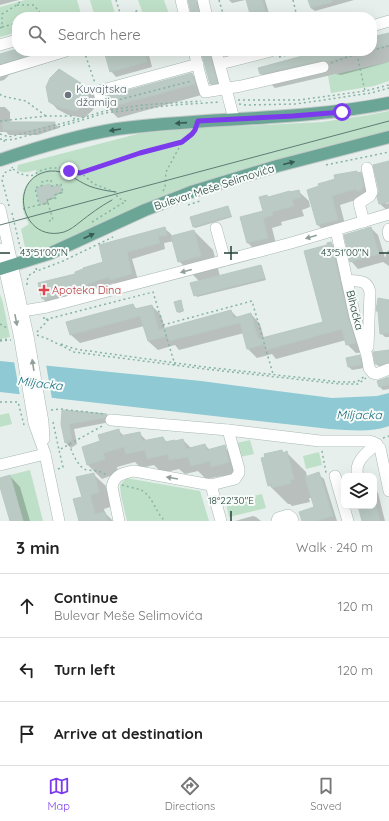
<!DOCTYPE html>
<meta charset="utf-8">
<style>
body{margin:0;font-family:Quicksand,sans-serif;background:#f6f6f6;color:#222}
.controls{position:absolute;right:12px;bottom:12px;display:grid;overflow:hidden;border-radius:8px;box-shadow:0 4px 16px #0002}
.controls button{width:36px;height:36px;display:grid;place-items:center;padding:0;border:0;border-bottom:1px solid #e0e0e0;background:#fff;color:#222;font:20px sans-serif}
.stop{position:absolute;width:12px;height:12px;margin:-9px;border:3px solid #7c3aed;border-radius:50%;background:#fff}
.stop.end{background:#7c3aed;border-color:#fff;box-shadow:0 1px 4px #0008}
.list{margin:0;padding:0;list-style:none}
h2{display:flex;justify-content:space-between;align-items:center;height:52px;margin:0;padding:0 16px;font-size:17px}
h2 small{font-size:13px;font-weight:400;color:#767676}
.list li{display:grid;grid-template-columns:26px 1fr auto;gap:12px;align-items:center;box-sizing:border-box;height:64px;padding:0 16px;border-top:1px solid #e0e0e0}
.list b{display:block;font-size:15px;white-space:nowrap}
.list p{margin:0;font-size:13px;white-space:nowrap;color:#767676}
.list em{font-size:13px;font-style:normal;color:#767676}
.icon{flex:none;width:22px;height:22px;fill:none;stroke:currentColor;stroke-width:2;stroke-linecap:round;stroke-linejoin:round}
.map{position:relative;flex:none;width:389px;height:521px;overflow:hidden}
.search{position:absolute;background:#fff;box-shadow:0 4px 16px #0002;left:12px;right:12px;top:12px;height:44px;display:flex;align-items:center;gap:10px;box-sizing:border-box;padding:0 14px;border-radius:16px;color:#767676;font-size:15px}
.sheet{height:244px;background:#fff}
nav{display:flex;justify-content:space-around;align-items:center;box-sizing:border-box;height:56px;border-top:1px solid #e0e0e0;background:#fff;font-size:11px;color:#767676}
nav a{display:grid;justify-items:center;gap:2px}
nav .on{color:#7c3aed}
.map>svg:first-child{display:block}
</style>
<div class="map">
<svg width="389" height="521" viewBox="0 0 389 521">
<rect width="100%" height="100%" fill="#e6efeb"/>
<g fill="#bfe0c8">
<path d="M25,0H77L81,14L72,17H17V32L0,37V7Z"/>
<path d="M90,0H111L115,14L107,17H95Z"/>
<path d="M138,0H164L170,17H144Z"/>
<path d="M389,62V81L374,86L331,93L328,76Z"/>
<path d="M389,111V131L249,168L177,190L35,253L25,247L21,229L29,224C18,206 20,186 37,174L36,170C29,172 23,174 17,170L18,165L141,133L223,126H242L322,122L369,115Z"/>
<path d="M0,294L3,303L10,337L0,339Z"/>
<path d="M9,413L12,424L0,427V415Z"/>
<path d="M250,440L254,454L240,457L237,443Z"/>
<path d="M319,452L322,465L306,469L303,456Z"/>
<path d="M30,470L43,521H21L10,475Z"/>
<path d="M126,478L200,491L209,521H127L121,496L120,485Z"/>
<path d="M262,494L266,508L229,517L226,502Z"/>
</g>
<path fill="#8ec9d4" d="M0,361L201,381L332,398L377,396L389,393V426C370,433 350,430 330,429L0,392Z"/>
<path fill="#e6efeb" d="M14,361L46,364L52,399L20,396Z"/>
<g fill="#0003">
<path d="M0,0H19L0,5Z"/>
<path d="M189,0L199,1L207,17H192Z"/>
<path d="M229,0H245L232,3Z"/>
<path d="M247,0H267H265L270,17H252Z"/>
<path d="M309,0H354L315,11L311,8Z"/>
<path d="M236,14L239,17H226Z"/>
<path d="M389,34V62L341,75L336,74L275,88L261,74L259,68L325,51H372V39Z"/>
<path d="M17,50L70,51L72,55L9,75L4,80L0,81V55Z"/>
<path d="M94,51H148L152,67L116,77L111,71L105,51L97,54Z"/>
<path d="M202,51H219L221,94L211,84Z"/>
<path d="M192,74L203,85L205,94L118,118L108,108V97Z"/>
<path d="M90,90L97,97L93,110L84,118L68,115L57,109L50,101Z"/>
<path d="M0,107H5L10,112V123L54,122L59,128L38,135H9L6,132H0Z"/>
<path d="M389,162V201L386,202V204L389,203V212L380,204L379,197Z"/>
<path d="M357,172L359,174L360,173L369,182L365,197L340,205L346,228L326,233L318,225L308,191Z"/>
<path d="M50,185L52,188L60,186L63,193L55,195V198L47,201L48,203L43,205L41,203Z"/>
<path d="M298,191L309,201L310,207L302,210L304,216L281,222L282,225L272,228L277,248L258,253L248,243L241,218L264,212L269,198Z"/>
<path d="M228,207L232,217L195,228L193,226Z"/>
<path d="M164,228L171,234L172,237L194,231L213,250L220,276L261,266L266,280L197,297L191,284L200,282L179,261L174,241L164,243L165,249L132,259L138,280L117,286L114,283L100,287L101,288L49,305L43,299L77,274L105,263Z"/>
<path d="M371,228L378,235L385,258L388,250L389,251V266L383,262L358,269L351,261Z"/>
<path d="M331,243L340,252L364,352L356,353L347,344L346,340L276,359L272,354L257,358L248,349L244,333L179,350L175,345L158,350L148,341L144,326L80,343L70,334L133,305L138,310L152,306L161,315L165,329L231,311L238,318L251,314L260,324L264,338L324,322L328,246Z"/>
<path d="M389,301V337H385L381,333L379,312L377,311Z"/>
<path d="M181,302L184,311L179,313L177,311Z"/>
<path d="M389,351V367H380L376,364Z"/>
<path d="M359,356L363,360L364,368L352,370L349,367Z"/>
<path d="M389,378V389L383,390L380,387L378,381Z"/>
<path d="M63,411L107,415L112,420L110,422L74,429L77,444L71,448L66,443L62,424Z"/>
<path d="M119,431L124,436L139,433L147,441L163,438L168,443L183,440L192,449L205,445L210,450L224,447L239,461L243,476L226,480L222,476L206,479L198,471L185,474L179,469L162,473L154,465L141,468L135,462L117,467L118,473L102,479L87,464L101,442Z"/>
<path d="M282,451L284,453H287L306,472L307,477L318,474L324,479L337,521H303L316,507L313,498H309L310,502L292,506L290,504H288L269,485Z"/>
<path d="M93,474L108,488L113,506L104,509L105,513L113,521H82L83,498Z"/>
<path d="M10,476L20,487L30,521H11L0,483V479Z"/>
<path d="M374,489L378,493L385,521H363L359,506H374Z"/>
<path d="M253,516L256,517L261,521H235Z"/>
</g>
<g fill="#bbcac4" stroke="#b8c9c2">
<path d="M188,0H196L200,17H192Z"/>
<path d="M246,0H262L267,17H251Z"/>
<path d="M308,0H332V2L311,8Z"/>
<path d="M389,33V44L372,49V37Z"/>
<path d="M17,49V51H42L0,64V54Z"/>
<path d="M104,51H144L147,62L110,72Z"/>
<path d="M201,51H209L217,83L210,84Z"/>
<path d="M321,51H356V53L327,61L321,60L260,74L258,68Z"/>
<path d="M59,69L90,89L86,103L77,111L60,108L49,102L46,87L50,78Z"/>
<path d="M192,73L195,84L107,108V96Z"/>
<path d="M3,122H55V123L32,130H3Z"/>
<path d="M389,161V202L379,204L377,197L379,191L373,165Z"/>
<path d="M357,171V173L361,172L364,187L362,188V190L357,191L356,189L332,196L338,220L317,225L307,190L319,186L318,184L335,179L334,175Z"/>
<path d="M50,184L51,187L60,185L62,192L54,194L55,197L46,199L47,202L40,204L36,188Z"/>
<path d="M299,190L301,197L292,200L294,206L272,212L273,215L263,218L268,238L247,243L240,217L263,211L259,197L267,195L268,197L290,191V192Z"/>
<path d="M228,206L231,216L193,227L190,217Z"/>
<path d="M165,227L167,235L158,237L160,243L127,252L132,274L110,280L109,277L95,281V282L87,284L88,285L79,287V288L42,299L38,283L75,274V272L83,269V268L103,262L99,245Z"/>
<path d="M371,227L379,254L350,262L344,235Z"/>
<path d="M194,230L201,256L178,262L171,236Z"/>
<path d="M331,242L348,318L356,343L346,345L342,329L266,350L265,344L247,349L240,323L169,341L168,336L148,341L140,316L70,335L66,322L133,304L135,309L152,305L159,330L231,310L234,318L251,313L258,339L323,322L304,251L327,245V243Z"/>
<path d="M261,265L265,278L194,296L190,283Z"/>
<path d="M378,298L389,300V333L380,334L378,311H376Z"/>
<path d="M181,300L183,310L177,312L174,302Z"/>
<path d="M389,350V362L379,365V364H375L373,352Z"/>
<path d="M360,355L361,365L348,367L346,358Z"/>
<path d="M389,377V385L379,387L377,381Z"/>
<path d="M62,410L107,414L105,418L69,424L72,439L65,443L61,424Z"/>
<path d="M119,429L120,436L140,432L142,441L163,437L165,442L175,440V441L183,439L186,449L205,444L207,450L225,445L229,462L211,467L210,461L191,466L188,457L169,460L168,454L147,459L145,450L126,454L124,447L103,453L105,459L87,465L82,447L100,441L98,435Z"/>
<path d="M282,450L283,453L287,451L294,479L290,480L291,483L272,488V485L268,486L261,458L265,457L264,454Z"/>
<path d="M319,472L333,516L315,521H302L299,512L314,507L305,477Z"/>
<path d="M94,473L99,492L90,495L95,514L105,512L108,521H79L73,499L82,497L76,477Z"/>
<path d="M10,475L23,521H10L0,487V478Z"/>
<path d="M358,506H376L380,521H362Z"/>
</g>
<g fill="none" stroke-linecap="round" stroke-linejoin="round">
<g stroke="#a8b8b2" stroke-width="12">
<g id="minor">
<path d="M181,0L185,17"/>
<path d="M203,0L207,17"/>
<path d="M372,26L389,21"/>
<path d="M0,45L17,40"/>
<path d="M194,51L201,79L205,92L241,86L323,67"/>
<path d="M216,51L234,119"/>
<path d="M220,64L271,51"/>
<path d="M0,71L66,51"/>
<path d="M101,101L99,91L198,64"/>
<path d="M0,209L28,336L43,422L44,439"/>
<path d="M364,222L359,203L370,196L372,192L367,168"/>
<path d="M216,228L225,260"/>
<path d="M389,229L388,232L389,236"/>
<path d="M336,230L355,317L367,356L369,368L373,373L376,374L389,369"/>
<path d="M0,249L19,334L34,423L45,454L59,521"/>
<path d="M347,280C359,282 367,279 370,292L368,347"/>
<path d="M23,311L47,307L291,243L389,214"/>
<path d="M111,420L228,430L320,441H369L373,442L380,448L389,491"/>
<path d="M0,465L45,454"/>
<path d="M335,476L348,521"/>
<path d="M358,476C353,462 367,452 377,444"/>
<path d="M211,485L221,521"/>
<path d="M119,521L112,487C114,475 123,473 134,471L211,485L235,479L239,473V469L228,430"/>
<path d="M277,521L278,518L288,515L292,518L293,521"/>
</g>
</g>
<g stroke="#c2cac8" stroke-width="14">
<g id="major">
<path d="M0,160C36,148 79,135 117,129C208,117 299,121 389,103"/>
<path d="M0,269L51,253L145,210L191,192L277,166L389,137"/>
</g>
</g>
<g stroke="#86b3a5" stroke-width="1.5" stroke-dasharray="2 3" stroke-linecap="butt">
<path d="M219,0L224,17"/>
<path d="M293,0L297,17"/>
<path d="M17,5H34L43,17"/>
<path d="M121,16L137,11L138,17"/>
<path d="M116,17L121,16L116,0"/>
<path d="M167,17L175,15"/>
<path d="M2,27L17,23"/>
<path d="M0,28L2,27V14L17,5L21,0"/>
<path d="M372,50L389,46"/>
<path d="M84,51L95,83"/>
<path d="M357,54L365,91"/>
<path d="M279,57L301,51"/>
<path d="M331,63L347,57L369,51"/>
<path d="M0,94L2,96L26,101L46,116"/>
<path d="M238,100H299L365,91L389,85"/>
<path d="M110,102L191,81"/>
<path d="M239,104L246,105L296,104L371,93L389,88"/>
<path d="M0,121L46,116H73L75,121"/>
<path d="M0,134L9,137L75,120L105,111L142,105L201,101"/>
<path d="M0,139L8,140L15,139L76,122L105,113L174,105L220,102"/>
<path d="M4,140L5,145"/>
<path d="M326,165L389,152"/>
<path d="M13,169L20,174L31,176L42,170L51,168H60L81,173L94,184L115,192L118,198L126,201"/>
<path d="M81,173L140,153L182,142L194,131"/>
<path d="M163,191L165,188L166,172L182,142"/>
<path d="M48,203L53,220L49,221"/>
<path d="M188,205L200,201"/>
<path d="M9,206L2,180L4,173L13,169L12,167"/>
<path d="M23,209L39,205L35,188L43,185L42,182L51,180L52,186L61,184L63,192L55,195L56,198L47,200L48,203L39,205"/>
<path d="M12,213L20,247L23,251"/>
<path d="M92,222L126,201"/>
<path d="M36,268L37,271L63,261L113,237"/>
<path d="M27,285C27,276 29,274 37,271"/>
<path d="M44,317V320L153,292L175,365"/>
<path d="M0,324L7,328"/>
<path d="M163,325L252,301L273,374"/>
<path d="M37,332L49,319"/>
<path d="M37,335L48,339L74,352L205,369L340,384H358L366,378"/>
<path d="M0,340L9,339"/>
<path d="M0,341L11,340"/>
<path d="M61,344L75,349L205,367L340,382H357L365,376"/>
<path d="M0,402H18L24,425"/>
<path d="M51,410L60,409L105,414"/>
<path d="M53,422L59,450"/>
<path d="M383,438L389,436"/>
<path d="M69,444C72,452 78,468 87,470C94,471 100,470 106,475"/>
<path d="M322,451L326,473"/>
<path d="M58,469L63,467L59,450L104,425"/>
<path d="M122,485C128,487 136,488 141,490C153,496 155,512 165,521"/>
</g>
<use href="#minor" stroke="#fff" stroke-width="11"/>
<use href="#major" stroke="#6aa596" stroke-width="12"/>
<g stroke="#5f7d75" stroke-width="1">
<path d="M112,200C101,206 90,214 80,222C75,226 70,230 64,232C21,244 6,177 50,171C66,170 75,180 89,186C97,189 107,191 116,192"/>
<path d="M0,225L389,121"/>
</g>
</g>
<defs><path id="oneway-solid" d="M-6-.8H1V-3.2L6.5 0L1 3.2V.8H-6Z"/></defs>
<g fill="#365b51">
<use href="#oneway-solid" transform="translate(181 123) rotate(176)"/>
<use href="#oneway-solid" transform="translate(115 130) rotate(171)"/>
<use href="#oneway-solid" transform="translate(289 163) rotate(-14)"/>
<use href="#oneway-solid" transform="translate(89 236) rotate(-24)"/>
</g>
<g fill="#92a09c">
<use href="#oneway-solid" transform="translate(311 237) rotate(164)"/>
<use href="#oneway-solid" transform="translate(186 271) rotate(165)"/>
<use href="#oneway-solid" transform="translate(16 320) rotate(79)"/>
<use href="#oneway-solid" transform="translate(33 365) rotate(-99)"/>
<use href="#oneway-solid" transform="translate(172 478) rotate(-170)"/>
</g>
<g fill="none" stroke-linecap="round" stroke-linejoin="round">
<path stroke="#7c3aed" stroke-width="5" d="M69,171L80,173L140,153L182,142L192,134L195,130L198,121L293,116L342,112"/>
</g>
<path fill="none" stroke="#24423a" stroke-width="1.5" d="M231,246V260M0,253H10M224,253H238M379,253H389M231,511V521"/>
<circle fill="#6b7280" stroke="#f7fbf9" stroke-width="1.5" cx="68" cy="95" r="4"/>
<path fill="#e0444e" stroke="#f7fbf9" stroke-width="1.5" d="M42 284h4v4h4v4h-4v4h-4v-4h-4v-4h4z"/>
<g text-anchor="middle" dominant-baseline="central" stroke-width="4" stroke-linejoin="round" paint-order="stroke">
<g font-size="11" fill="#5b616d" stroke="#f7fbf9" text-anchor="start">
<text x="76" y="89">Kuvajtska<tspan x="76" dy="13">džamija</tspan></text>
</g>
<g font-size="11" fill="#24423a" stroke="#f7fbf9">
<text transform="translate(214 187) rotate(-18)">Bulevar Meše Selimovića</text>
<text transform="translate(355 310) rotate(76)">Bihaćka</text>
</g>
<g font-size="11" fill="#be3a42" stroke="#f7fbf9" text-anchor="start">
<text x="52" y="290">Apoteka Dina</text>
</g>
<g font-size="12" font-style="italic" fill="#1c6f80" stroke="#f7fbf9">
<text transform="translate(40 383) rotate(7)">Miljacka</text>
<text x="359" y="414">Miljacka</text>
</g>
</g>
<g font-size="10" text-anchor="middle" fill="#24423a" stroke="#f7fbf9" stroke-width="4" stroke-linejoin="round" paint-order="stroke">
<text x="44" y="256">43°51'00"N</text>
<text x="345" y="256">43°51'00"N</text>
<text x="231" y="504">18°22'30"E</text>
</g>
</svg>
<div class="controls">
<button><svg class="icon" aria-label="layers" viewBox="0 0 24 24"><path d="M12 4l9 5-9 5-9-5zM3 14l9 5 9-5"/></svg></button>
</div>
<div class="stop" style="left:342px;top:112px"></div>
<div class="stop end" style="left:69px;top:171px"></div>
<div class="search"><svg class="icon" aria-label="search" viewBox="0 0 24 24"><circle cx="10" cy="10" r="6"/><path d="M15 15l6 6"/></svg>Search here</div>
</div>
<section class="sheet">
<h2>3 min<small>Walk · 240 m</small></h2>
<ul class="list">
<li><svg class="icon" aria-label="ahead" viewBox="0 0 24 24"><path d="M12 20V5M6 11l6-6 6 6"/></svg><div><b>Continue</b><p>Bulevar Meše Selimovića</p></div><em>120 m</em></li>
<li><svg class="icon" aria-label="left" viewBox="0 0 24 24"><path d="M17 20v-9H6M10 6l-5 5 5 5"/></svg><div><b>Turn left</b></div><em>120 m</em></li>
<li><svg class="icon" aria-label="arrive" viewBox="0 0 24 24"><path d="M6 21V4h12l-3 4 3 4H6"/></svg><div><b>Arrive at destination</b></div></li>
</ul>
</section>
<nav>
<a class="on"><svg class="icon" aria-label="map" viewBox="0 0 24 24"><path d="M3 6l6-2 6 2 6-2v14l-6 2-6-2-6 2zM9 4v14M15 6v14"/></svg>Map</a>
<a><svg class="icon" aria-label="directions" viewBox="0 0 24 24"><path d="M12 3l9 9-9 9-9-9zM9 14v-3h6M13 9l2 2-2 2"/></svg>Directions</a>
<a><svg class="icon" aria-label="saved" viewBox="0 0 24 24"><path d="M7 4h10v16l-5-4-5 4z"/></svg>Saved</a>
</nav>
